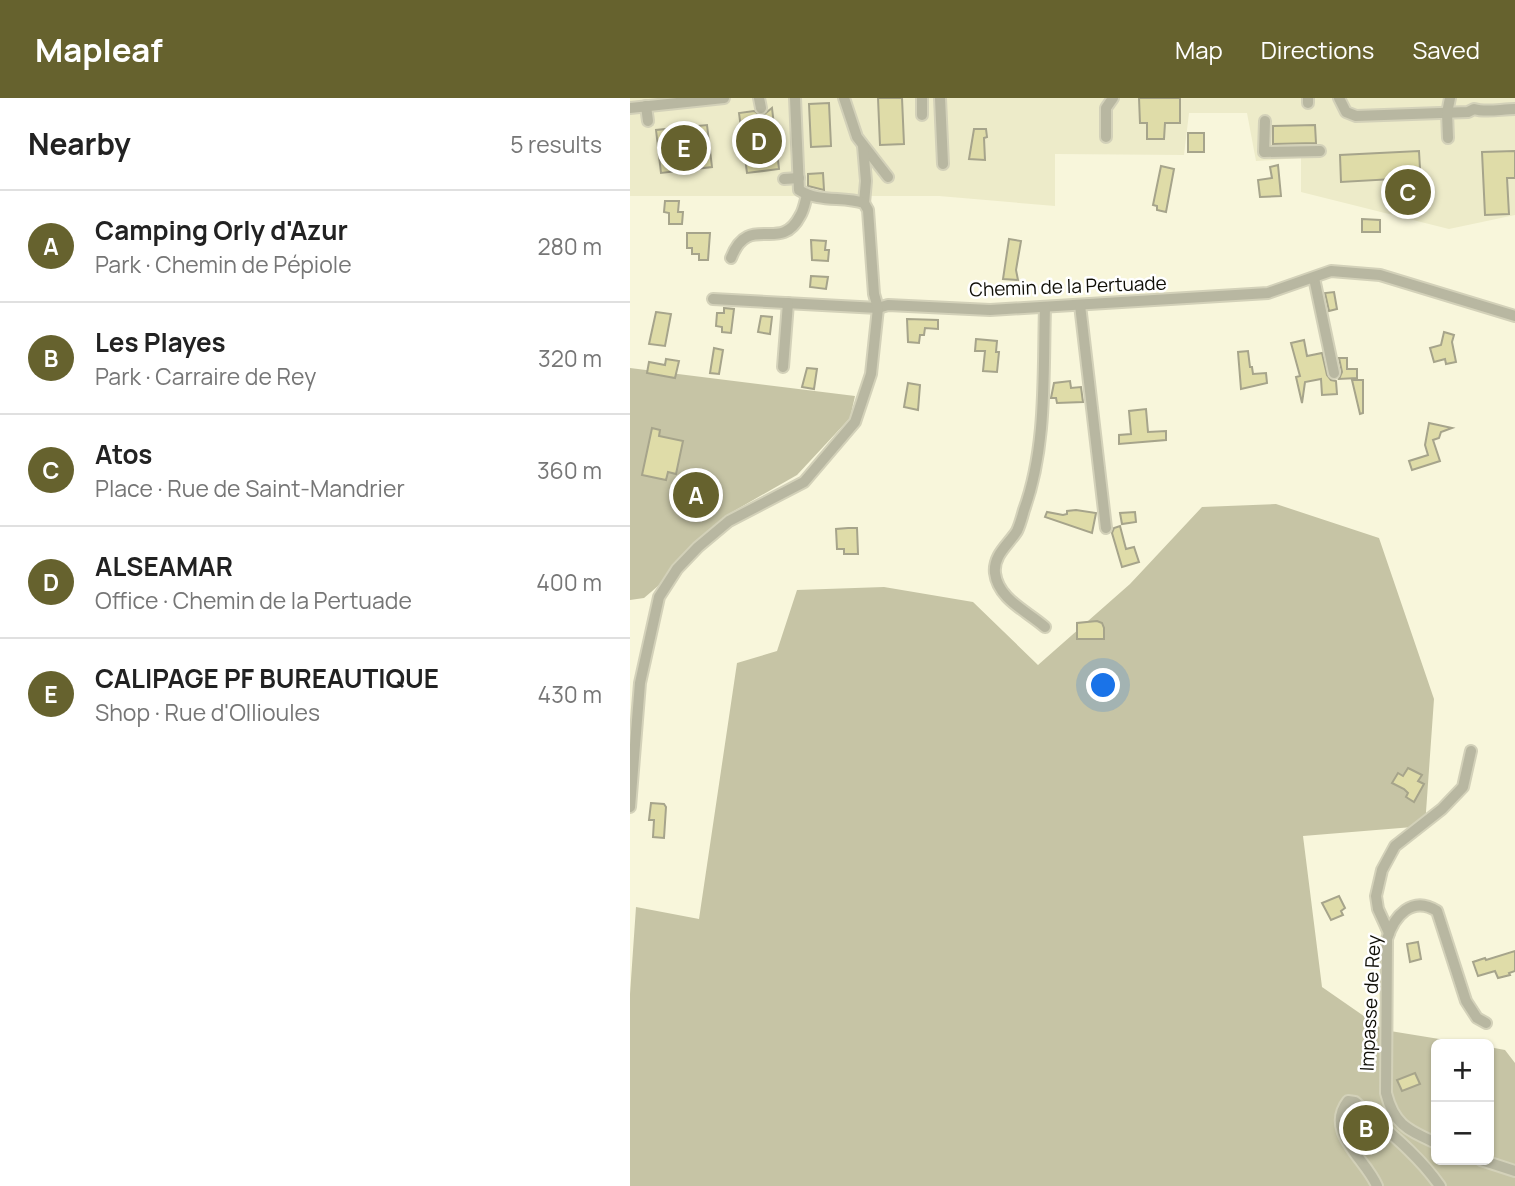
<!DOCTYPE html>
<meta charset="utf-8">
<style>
body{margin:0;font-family:Manrope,sans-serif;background:#f2f2f2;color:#222}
.controls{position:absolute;right:21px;bottom:21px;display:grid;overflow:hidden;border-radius:10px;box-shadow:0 2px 5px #0004}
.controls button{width:63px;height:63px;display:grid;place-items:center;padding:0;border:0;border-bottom:2px solid #e0e0e0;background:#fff;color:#222;font:35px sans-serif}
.you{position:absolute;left:474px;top:588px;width:24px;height:24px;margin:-18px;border:5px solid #fff;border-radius:50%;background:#1a73e8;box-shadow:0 0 0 10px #1a73e833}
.badge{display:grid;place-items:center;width:46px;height:46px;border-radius:50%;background:#66622e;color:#fff;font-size:23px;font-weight:700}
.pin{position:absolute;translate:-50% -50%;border:4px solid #fff;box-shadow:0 2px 7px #0006}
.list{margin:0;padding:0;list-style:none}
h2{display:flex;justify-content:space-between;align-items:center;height:91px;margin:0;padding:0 28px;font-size:30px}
h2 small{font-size:23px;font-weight:400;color:#767676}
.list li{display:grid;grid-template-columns:46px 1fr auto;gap:21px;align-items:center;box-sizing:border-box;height:112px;padding:0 28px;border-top:2px solid #e0e0e0}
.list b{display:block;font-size:26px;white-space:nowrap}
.list p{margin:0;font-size:23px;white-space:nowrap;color:#767676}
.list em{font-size:23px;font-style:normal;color:#767676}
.map{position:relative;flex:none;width:885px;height:1088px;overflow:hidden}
header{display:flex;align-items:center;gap:42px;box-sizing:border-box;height:98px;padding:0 35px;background:#66622e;color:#fff}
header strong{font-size:33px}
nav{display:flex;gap:38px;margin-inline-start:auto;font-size:24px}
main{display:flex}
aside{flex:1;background:#fff}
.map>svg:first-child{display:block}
</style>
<header>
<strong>Mapleaf</strong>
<nav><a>Map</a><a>Directions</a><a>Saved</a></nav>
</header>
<main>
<aside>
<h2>Nearby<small>5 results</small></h2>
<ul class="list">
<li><span class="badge">A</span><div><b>Camping Orly d'Azur</b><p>Park · Chemin de Pépiole</p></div><em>280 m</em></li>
<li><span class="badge">B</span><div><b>Les Playes</b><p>Park · Carraire de Rey</p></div><em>320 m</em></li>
<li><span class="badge">C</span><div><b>Atos</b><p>Place · Rue de Saint-Mandrier</p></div><em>360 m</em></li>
<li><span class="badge">D</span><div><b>ALSEAMAR</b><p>Office · Chemin de la Pertuade</p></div><em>400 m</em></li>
<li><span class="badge">E</span><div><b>CALIPAGE PF BUREAUTIQUE</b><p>Shop · Rue d'Ollioules</p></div><em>430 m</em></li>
</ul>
</aside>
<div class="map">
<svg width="885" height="1088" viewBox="0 0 885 1088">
<rect width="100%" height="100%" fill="#f8f6db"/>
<path fill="#edebc9" d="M0,0H885V117L819,131L671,94V60L626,63L617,15H559L554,57L425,56V108L309,98H0Z"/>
<g fill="#c6c4a5">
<path d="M0,270L225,298L220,320L167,377L97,417L61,447L28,488L14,500L0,502Z"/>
<path d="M646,406L749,440L804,601L795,728L673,738L692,889L754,932L840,946H806V1062H859V949L875,952L885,965V1088H0V896L6,809L69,821L107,565L147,553L167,492L254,489L343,504L408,567L500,486L572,409Z"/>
</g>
<g fill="#dfdca8" stroke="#a6a48b" stroke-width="2">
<path d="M248,0H272L274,46L250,47Z"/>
<path d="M509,0H550V25H535L534,41H517V25H510Z"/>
<path d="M199,5L201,48L181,49L179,6Z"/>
<path d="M142,10L149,71L117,75L109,15L124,13L132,18Z"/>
<path d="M77,27L82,69L31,75L26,32Z"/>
<path d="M685,27L686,45L643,46V28Z"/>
<path d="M344,31H356L357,39L354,40L355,62L339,61Z"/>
<rect x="558" y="35" width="16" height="19"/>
<path d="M789,53L792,106L765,108L763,81L711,84L710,57Z"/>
<path d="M885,53V80H877L879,116L855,117L852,54Z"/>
<path d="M648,67L651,98L630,99L628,82L642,80L640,69Z"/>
<path d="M531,68L544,71L536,114L527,112V108L523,107Z"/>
<path d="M193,75L194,92L178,88V76Z"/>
<path d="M35,103H49L48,114H53L52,126H39V115L34,114Z"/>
<path d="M732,121L750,122V134H732Z"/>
<path d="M57,135H80L78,162H69V156H62V150H57Z"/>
<path d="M379,141L391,143L386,172L388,182L373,181Z"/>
<path d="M181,142L196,143L195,152H199L198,163L182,162Z"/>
<path d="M181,178L198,179L196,191L180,189Z"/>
<path d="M704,194L707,211L699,213L695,195Z"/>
<path d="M94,210L104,211L101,235L92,234V229L86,228L87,215H94Z"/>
<path d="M26,214L41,216L35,248L19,246Z"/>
<path d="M131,218L142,219L140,236L128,234Z"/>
<path d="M277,221L308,222V231L295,230L294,237H290L289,245L278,244Z"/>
<path d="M814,234L824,237L822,244L826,264L816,266L815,261L804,264L800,250L811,247Z"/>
<path d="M346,241L367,243L366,254H369L367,274L353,273L355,253H345Z"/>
<path d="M674,242L677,258L692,255L697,277L701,282L706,283L707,296L692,297L691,281L675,284L672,305L666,279L670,278L661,245Z"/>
<path d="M84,250L93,252L89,276L80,275Z"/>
<path d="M618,253L620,269H622L623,276L636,275L637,285L611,291L608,254Z"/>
<path d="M709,260H717V271H727V280L709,281L712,274Z"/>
<path d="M36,261L49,263L45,280L17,275L19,264L35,267Z"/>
<path d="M177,270L187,271L184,291L172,289Z"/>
<path d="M722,282H733V315L730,316Z"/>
<path d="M440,283L441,290L451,289L453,304L427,305L426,300H421L424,285Z"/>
<path d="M278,285L290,287L288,312L274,309Z"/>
<path d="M516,311L518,334L536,333V342L489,346V337L501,336L499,313Z"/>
<path d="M799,325L822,330L811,334L809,340L803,342L810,363L782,372L779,363L798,357L795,347Z"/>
<path d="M22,330L30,332L29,338L53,343L46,376L38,374L36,382L12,377Z"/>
<path d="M446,412L466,415L462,435L415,419L417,414L433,417L437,416V413Z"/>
<path d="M505,414L506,424L492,426L490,415Z"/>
<path d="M490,428L496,451L504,449L509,464L492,469L482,435L484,430Z"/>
<path d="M218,430H227L228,456H214V451H207L206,431Z"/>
<path d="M467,523L472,525L474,530V541H447V525Z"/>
<path d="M778,670L792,677L788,683L794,686L784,704L776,699L778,695L774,691L762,685L768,675L773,678Z"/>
<path d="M21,705L34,706L36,709L34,740L23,739L24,722H19Z"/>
<path d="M709,798L715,810L711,813L713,817L701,822L692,805Z"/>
<path d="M788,844L791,861L780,864L777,846Z"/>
<path d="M885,853V873L879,875L880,877L868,880L865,873L848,878L843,864L855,860L856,862Z"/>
<path d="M785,975L790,986L772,993L767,982Z"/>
</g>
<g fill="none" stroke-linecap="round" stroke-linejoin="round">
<g stroke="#d3d1b9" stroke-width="14">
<g id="minor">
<path d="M129,0L131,10"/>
<path d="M214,0L227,39L258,79"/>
<path d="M292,0V17"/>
<path d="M310,0L313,66"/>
<path d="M709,0L716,14L726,18L838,14L844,11C856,15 871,11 885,11"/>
<path d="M678,5V0"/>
<path d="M16,8L18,23"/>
<path d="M0,10L94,0"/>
<path d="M635,23L634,54L690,53"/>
<path d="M476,39V10L483,0"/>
<path d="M818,40L817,15L820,0"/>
<path d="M233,48L236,83L234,105"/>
<path d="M154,81L169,80"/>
<path d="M101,160C119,113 150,157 170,118C174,112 175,104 177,97"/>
<path d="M684,180L704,275"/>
<path d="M83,201L248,210L258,207L360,212L638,195L701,173L750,177L885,218"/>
<path d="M450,207L476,430"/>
<path d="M415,209C413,276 417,349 394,412C392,419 390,427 387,433C379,446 363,457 365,475C368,501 397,513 415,529"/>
<path d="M153,269L158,205"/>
<path d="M0,709L10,585L29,499L47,471L68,449L99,423L174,384L225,324L241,276L248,210L244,196L238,112L234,105C212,98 190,105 169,92L165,0"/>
<path d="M759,835L748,811L746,798L752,772L765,748L812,711L833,689L841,653"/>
<path d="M806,1045C778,1032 764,1027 756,995L757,841C764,818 782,797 807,813L836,903L847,920L856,925"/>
<path d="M851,1062L885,1073"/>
<path d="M747,1088C736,1061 694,1034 718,1003L725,1004C754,1030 787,1055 810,1088"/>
</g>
</g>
<use href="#minor" stroke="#b8b7a1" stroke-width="10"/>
</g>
<g text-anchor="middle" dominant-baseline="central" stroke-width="5" stroke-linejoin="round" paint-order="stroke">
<g font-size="19" fill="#0f0e06" stroke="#fff">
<text transform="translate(438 188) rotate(-2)">Chemin de la Pertuade</text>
<text transform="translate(740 905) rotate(-87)">Impasse de Rey</text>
</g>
</g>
</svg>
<div class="controls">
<button>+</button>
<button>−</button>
</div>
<div class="you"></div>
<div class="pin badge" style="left:66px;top:397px">A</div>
<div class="pin badge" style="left:736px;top:1030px">B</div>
<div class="pin badge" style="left:778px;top:94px">C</div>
<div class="pin badge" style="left:129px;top:43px">D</div>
<div class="pin badge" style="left:54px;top:50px">E</div>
</div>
</main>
